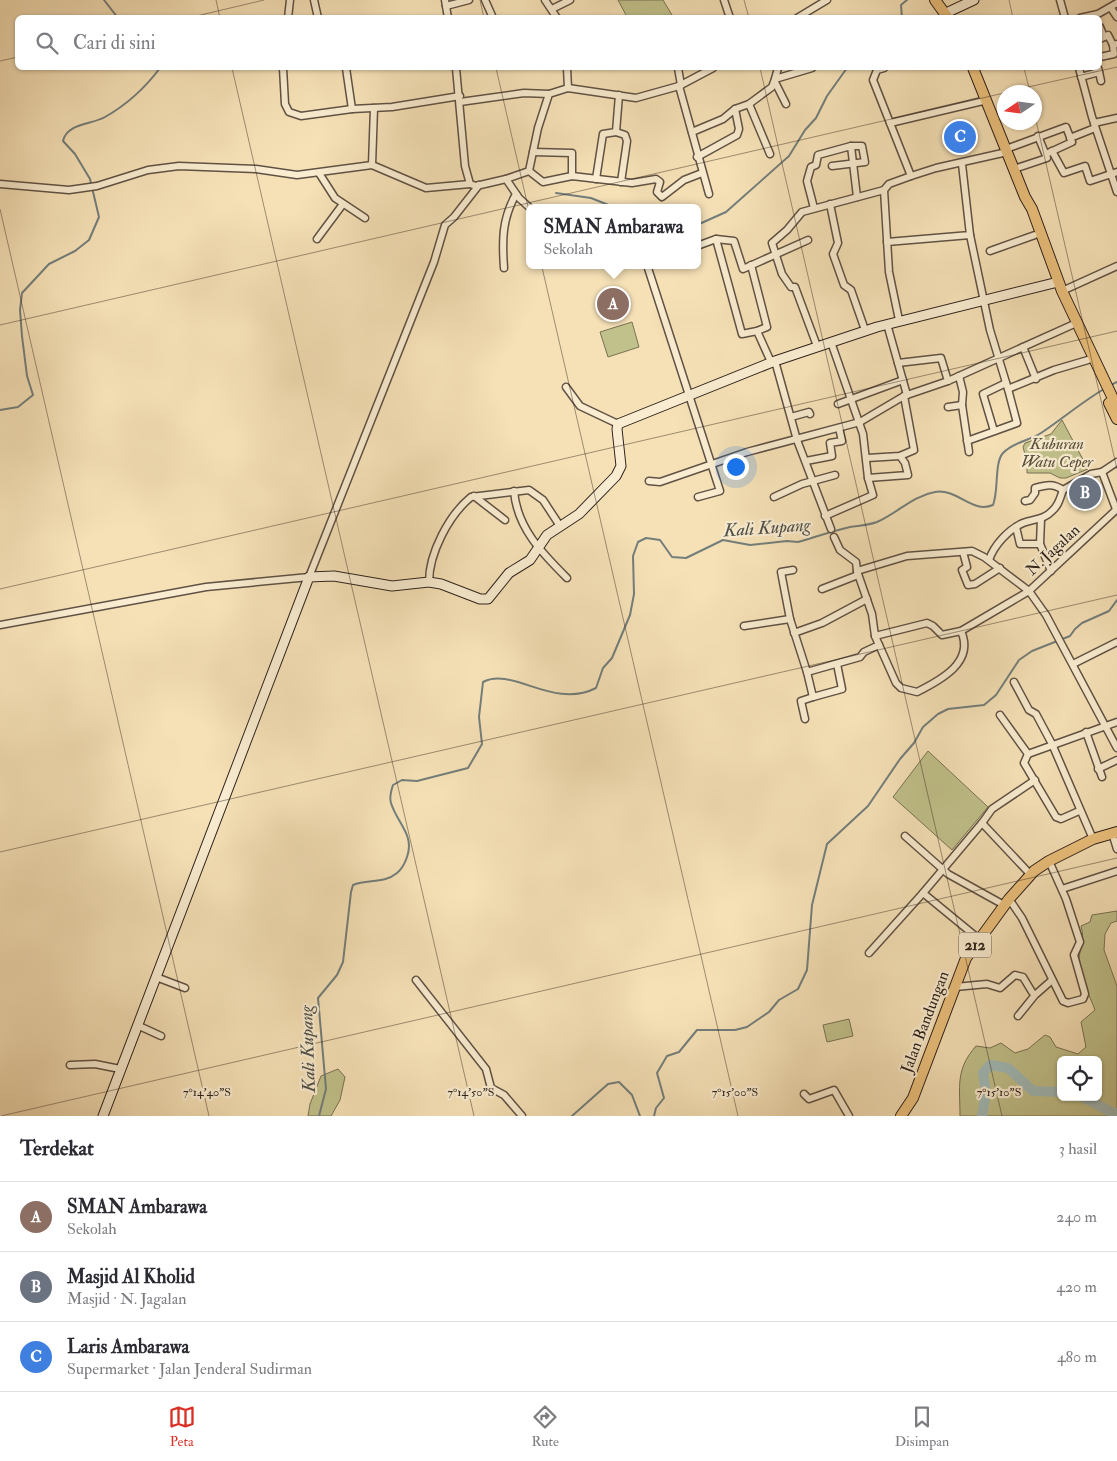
<!DOCTYPE html>
<html lang="id">
<meta charset="utf-8">
<style>
body{margin:0;font-family:"IM FELL Double Pica",serif;background:#f2f2f3;color:#2b2b33}
.controls{position:absolute;right:15px;bottom:15px;display:grid;overflow:hidden;border-radius:8px;box-shadow:0 1px 4px #0004}
.controls button{width:45px;height:45px;display:grid;place-items:center;padding:0;border:0;border-bottom:1px solid #e1e1e2;background:#fff;color:#2b2b33;font:25px sans-serif}
.compass{position:absolute;left:997px;top:85px;width:45px;height:45px;border-radius:50%;background:#fff;box-shadow:0 1px 4px #0004;rotate:257deg}
.you{position:absolute;left:735px;top:466px;width:18px;height:18px;margin:-12px;border:4px solid #fff;border-radius:50%;background:#1a73e8;box-shadow:0 0 0 8px #1a73e833}
.badge{display:grid;place-items:center;width:32px;height:32px;border-radius:50%;background:#d93025;color:#fff;font-size:16px;font-weight:700}
.pin{position:absolute;translate:-50% -50%;border:2px solid #fff;box-shadow:0 1px 5px #0006}
.popup{position:absolute;left:526px;top:204px;width:175px;height:65px;box-sizing:border-box;display:grid;place-content:center;border-radius:8px;background:#fff;filter:drop-shadow(0 1px 4px #0005);font-size:16px;white-space:nowrap;color:#7c7c81}
.popup b{font-size:19px;color:#2b2b33}
.popup::after{content:'';position:absolute;left:50%;top:100%;margin-left:-10px;border:10px solid transparent;border-top-color:#fff}
.list{margin:0;padding:0;list-style:none}
h2{display:flex;justify-content:space-between;align-items:center;height:65px;margin:0;padding:0 20px;font-size:21px}
h2 small{font-size:16px;font-weight:400;color:#7c7c81}
.list li{display:grid;grid-template-columns:32px 1fr auto;gap:15px;align-items:center;box-sizing:border-box;height:70px;padding:0 20px;border-top:1px solid #e1e1e2}
.list b{display:block;font-size:19px;white-space:nowrap}
.list p{margin:0;font-size:16px;white-space:nowrap;color:#7c7c81}
.list em{font-size:16px;font-style:normal;color:#7c7c81}
.icon{flex:none;width:28px;height:28px;fill:none;stroke:currentColor;stroke-width:2;stroke-linecap:round;stroke-linejoin:round}
.map{position:relative;flex:none;width:1117px;height:1116px;overflow:hidden}
.search{position:absolute;background:#fff;box-shadow:0 1px 4px #0004;left:15px;right:15px;top:15px;height:55px;display:flex;align-items:center;gap:12px;box-sizing:border-box;padding:0 18px;border-radius:8px;color:#7c7c81;font-size:19px}
.sheet{height:275px;background:#fff}
nav{display:flex;justify-content:space-around;align-items:center;box-sizing:border-box;height:70px;border-top:1px solid #e1e1e2;background:#fff;font-size:14px;color:#7c7c81}
nav a{display:grid;justify-items:center;gap:2px}
nav .on{color:#d93025}
.map>svg:first-child{display:block}
</style>
<div class="map">
<svg width="1117" height="1116" viewBox="0 0 1117 1116">
<rect width="100%" height="100%" fill="#f6e1b7"/>
<filter id="stains"><feTurbulence type="fractalNoise" baseFrequency=".004" numOctaves="4"/><feColorMatrix values="0 0 0 0 .2 0 0 0 0 .09 0 0 0 0 .02 0 0 0 .5 -.17"/></filter>
<radialGradient id="worn" r=".72"><stop offset=".6" stop-color="#630" stop-opacity="0"/><stop offset="1" stop-color="#630" stop-opacity=".3"/></radialGradient>
<g fill="#c1c18b" stroke="#787254" fill-rule="evenodd">
<path d="M618,0H663L672,15L668,18L627,17Z"/>
<path d="M632,322L639,347L608,357L600,332Z"/>
<path d="M1062,420L1088,469L1066,478H1060L1050,473H1027V462L1023,447L1025,443L1051,434Z"/>
<path d="M928,751L988,807L952,850L893,797Z"/>
<path d="M1117,911V921L1111,923L1105,934L1104,950L1117,986V1116H960C960,1087 955,1070 976,1046L990,1048L1001,1043L1015,1053L1028,1049L1045,1035L1050,1037L1056,1047L1078,1054L1086,1047L1081,1022L1095,1010C1090,996 1080,979 1079,965C1078,948 1086,943 1081,926L1090,922L1092,915ZM1061,1060H1098V1097H1061Z"/>
<path d="M849,1019L853,1036L827,1042L823,1025Z"/>
<path d="M338,1069L345,1077L340,1100L331,1116H308L310,1104L321,1076Z"/>
</g>
<g fill="none" stroke-linecap="round" stroke-linejoin="round">
<g stroke="#737e7b" stroke-width="2">
<path d="M104,0L118,18"/>
<path d="M902,18L901,5L907,0"/>
<path d="M556,193L591,198L616,208"/>
<path d="M697,225L726,212L789,156L805,130L816,118L827,96L847,68"/>
<path d="M1111,385L1117,382"/>
<path d="M0,410L18,407L33,395L27,376L22,336L20,310L22,293L49,264L75,251L89,240L99,217L90,179L75,154L63,141C67,123 91,125 105,117C128,104 145,88 160,68"/>
<path d="M319,1116L326,1089L318,998L337,975L343,962L351,892L353,885C368,879 384,884 397,873C402,869 405,863 407,857C415,835 397,823 391,803C389,797 391,791 393,785L402,780L417,781L468,768L482,744L479,717L483,682C512,666 553,710 596,688L603,668L612,658L630,615L634,594L633,556L638,542L646,538L660,540L672,557L686,558L723,540L750,545L787,541L798,542C815,537 833,531 850,527C859,526 869,525 877,522C898,513 912,496 935,492C957,488 972,514 993,505C999,490 994,463 1003,453C1013,442 1029,441 1041,433C1062,419 1082,402 1104,389"/>
<path d="M572,1116L608,1084L619,1082L632,1095L640,1116"/>
<path d="M654,1116L656,1108L664,1098L657,1073L667,1056L679,1052L697,1030H735L747,1027L769,1012L779,1000L798,989L807,970L812,905L827,844L868,806L900,759L914,743L923,727L938,714L948,709L984,705L996,695L1019,660L1032,651L1070,636L1075,629L1082,623L1109,611L1117,600"/>
</g>
<g stroke="#a1bbb9" stroke-width="10">
<path d="M1083,1097L1113,1113H1117"/>
<path d="M982,1116L986,1093L983,1073L990,1065L1008,1068L1033,1091L1061,1092"/>
</g>
<g stroke="#605244" stroke-width="9">
<g id="street">
<path d="M314,0L318,18"/>
<path d="M445,0L448,18"/>
<path d="M485,0L493,18"/>
<path d="M545,0L557,18"/>
<path d="M724,0L730,18"/>
<path d="M1060,0L1065,18"/>
<path d="M446,6L469,0"/>
<path d="M1111,8L1117,17"/>
<path d="M552,9L570,0"/>
<path d="M288,18L290,0"/>
<path d="M797,18L827,0"/>
<path d="M1080,18L1098,14L1117,3"/>
<path d="M1100,27L1104,37"/>
<path d="M1100,39L1108,35L1113,45L1117,44"/>
<path d="M1100,57L1114,54L1113,45"/>
<path d="M283,68L285,104L289,112L301,116L352,109L392,107L460,96"/>
<path d="M346,68L352,109"/>
<path d="M456,68L465,166L470,184L476,186L506,179L519,198L530,208"/>
<path d="M567,68L568,88"/>
<path d="M678,68L681,85"/>
<path d="M884,68L877,70L873,80L911,176L936,168L1007,152"/>
<path d="M1079,68L1092,117L1117,192"/>
<path d="M1099,72L1101,81"/>
<path d="M1081,77L1099,72L1098,68"/>
<path d="M775,79L778,68"/>
<path d="M775,82L786,104"/>
<path d="M679,86L709,194"/>
<path d="M460,102L524,93L549,94"/>
<path d="M749,104L770,154"/>
<path d="M890,123L987,100"/>
<path d="M1094,123L1117,118"/>
<path d="M616,132L625,135L627,141L621,182"/>
<path d="M692,132L723,119L735,109L749,104L772,87L775,79L812,68"/>
<path d="M1070,138L1095,128"/>
<path d="M1006,149L1066,127L1072,142L1046,154"/>
<path d="M1052,151L1064,173L1085,166L1090,181L1117,172"/>
<path d="M533,152L572,153V176"/>
<path d="M697,157L737,135L739,129L735,109"/>
<path d="M372,165L374,108"/>
<path d="M832,166L865,162L862,146H851"/>
<path d="M1014,169L1047,158L1038,136"/>
<path d="M529,171L543,182L572,176L632,183L656,179L660,182L657,192L662,197L684,180L702,173"/>
<path d="M319,173L335,198L365,218"/>
<path d="M506,179L529,171L538,128L549,94L568,88L636,98L679,86L713,68"/>
<path d="M596,179L603,134L616,132L619,95"/>
<path d="M0,184L69,190L97,186L148,170L179,166L256,169L297,175L372,165L426,188L470,184"/>
<path d="M830,204L838,243L833,254L844,285L851,290L865,330"/>
<path d="M814,208L807,181L811,167L816,165L818,155L851,146L857,197"/>
<path d="M970,235L990,330L1008,389L1054,370L1088,360"/>
<path d="M317,239L343,204"/>
<path d="M716,239L742,334L757,331L767,327L751,265"/>
<path d="M887,242L970,235L962,164"/>
<path d="M697,246L716,239L734,241L743,269L808,240"/>
<path d="M990,251L1035,235"/>
<path d="M647,265L720,491L698,497"/>
<path d="M504,268C502,240 502,219 516,194"/>
<path d="M1062,291L1117,266"/>
<path d="M899,320L889,272L884,190L889,184L911,176"/>
<path d="M887,324L907,395"/>
<path d="M757,331L771,362"/>
<path d="M817,346L795,287H791L782,274L772,243L787,230L802,212L884,190"/>
<path d="M1023,347L1036,379"/>
<path d="M775,361L797,440L831,529"/>
<path d="M898,363L941,358L948,381"/>
<path d="M959,376L963,392L962,405"/>
<path d="M566,387L580,406L618,424"/>
<path d="M838,404L903,380"/>
<path d="M948,407L962,405L969,452"/>
<path d="M791,417L809,412L810,414"/>
<path d="M994,431L983,394L1006,383"/>
<path d="M967,441L1017,423L1008,389"/>
<path d="M867,458L900,456L914,450L904,396"/>
<path d="M806,461L832,456L830,443L842,441L839,428"/>
<path d="M1102,472L1116,509"/>
<path d="M868,478L908,475L905,463L900,456"/>
<path d="M649,481L660,482L747,452L860,422L904,396L948,381L1072,325"/>
<path d="M514,491C517,528 542,553 567,578"/>
<path d="M474,496L505,520"/>
<path d="M774,497L802,484L835,475"/>
<path d="M1025,501L1030,500L1035,493V488C1046,485 1053,483 1063,490"/>
<path d="M825,516L873,495L868,478L863,434L831,342"/>
<path d="M1041,519L1040,544L1051,571"/>
<path d="M1016,527L1020,544H1040"/>
<path d="M834,537L840,550L856,562L857,571L872,614L875,636L896,683L901,688L917,692C941,680 975,662 961,631"/>
<path d="M963,552L967,567L962,570L968,585L975,584L1000,568"/>
<path d="M989,560C994,545 1009,529 1023,523C1033,519 1044,520 1052,511C1059,505 1060,498 1063,490L1091,474L1102,472L1117,462"/>
<path d="M793,570L781,572L790,619L807,672L860,657L864,652L879,645"/>
<path d="M857,571L907,556L972,551L984,557L1029,591L1046,615L1117,748"/>
<path d="M429,582C429,553 449,515 471,497L529,490L543,500L560,526"/>
<path d="M822,589L858,575"/>
<path d="M0,625L206,587L309,577L434,262L445,225L454,217L479,185"/>
<path d="M744,626L790,619"/>
<path d="M794,633L822,623L867,599"/>
<path d="M875,636L927,623L933,626L942,635L961,631L1029,591L1117,509"/>
<path d="M1073,664L1117,642"/>
<path d="M807,672L813,697L842,689L837,664"/>
<path d="M1014,682L1029,710L1036,714L1052,744L1093,839"/>
<path d="M1000,715L1028,754L1117,722"/>
<path d="M805,719L801,701L813,697"/>
<path d="M1086,732L1102,777"/>
<path d="M1028,754L1024,763L1056,817L1061,819L1079,811"/>
<path d="M1098,769L1117,760"/>
<path d="M982,823L992,809L1035,780"/>
<path d="M1112,833L1117,849"/>
<path d="M905,836L948,874L1004,905"/>
<path d="M1062,889L1117,871"/>
<path d="M1009,899L1022,918L1063,1001L1068,1003L1083,999L1085,994L1074,955L1080,942L1066,899L1049,861"/>
<path d="M979,939L923,893L982,823L1030,874"/>
<path d="M869,953L923,893"/>
<path d="M156,977L185,988"/>
<path d="M416,980L486,1069L491,1088L504,1095L522,1116"/>
<path d="M955,987L987,984L1000,988L1015,975L1023,977L1032,992"/>
<path d="M1018,1016L1035,995L1051,981"/>
<path d="M137,1025L161,1036"/>
<path d="M70,1065L95,1064L120,1069"/>
<path d="M804,1094L809,1099L834,1090L849,1116"/>
</g>
</g>
<g stroke="#2e231d" stroke-width="11">
<g id="secondary">
<path d="M946,13L974,0"/>
<path d="M103,1116L309,577L334,576L392,586L429,582L441,584L480,599H488L509,573L530,560L547,535L579,514L616,476L621,466L617,429L618,424L775,361L877,327L1054,283"/>
</g>
</g>
<g stroke="#2e231d" stroke-width="12">
<g id="primary">
<path d="M935,0L948,18"/>
<path d="M973,68L1025,197L1032,209L1062,291L1117,407"/>
<path d="M1109,403L1117,419"/>
<path d="M901,1116L913,1098L966,958L1009,899L1034,871L1049,861L1093,839L1117,832"/>
</g>
</g>
<use href="#street" stroke="#f9ecd0" stroke-width="6"/>
<use href="#secondary" stroke="#f9ecd0" stroke-width="9"/>
<use href="#primary" stroke="#ebc07c" stroke-width="10"/>
</g>
<path fill="none" stroke="#2e231d" stroke-width="1" stroke-opacity="0.45" d="M216,0L220,18M480,0L484,18M744,0L749,18M1009,0L1013,18M188,18L264,0M0,61L18,57M232,68L474,1116M496,68L738,1116M760,68L1002,1116M1024,68L1030,92M1006,92L1117,67M1034,112L1117,469M0,209L209,1116M0,325L1004,93M0,589L1117,331M0,852L1117,595M1,1116L1117,858"/>
<g text-anchor="middle" dominant-baseline="central" stroke-width="4.5" stroke-linejoin="round" paint-order="stroke">
<rect fill="#f9ecd0" stroke="#6b5f53" stroke-width="1" x="959" y="932.5" width="32" height="25" rx="4"/>
<g font-size="15" font-weight="bold" fill="#2e231d">
<text x="975" y="945">212</text>
</g>
<g font-size="16" font-style="italic" fill="#5a523e" stroke="#f9ecd0">
<text x="1057" y="444">Kuburan<tspan x="1057" dy="18">Watu Ceper</tspan></text>
</g>
<g font-size="16" fill="#2e231d" stroke="#f9ecd0">
<text transform="translate(1053 550) rotate(-43)">N. Jagalan</text>
<text transform="translate(925 1022) rotate(-69)">Jalan Bandungan</text>
</g>
<g font-size="18" font-style="italic" fill="#50514c" stroke="#f9ecd0">
<text transform="translate(767 528) rotate(-4)">Kali Kupang</text>
<text transform="translate(308 1049) rotate(-92)">Kali Kupang</text>
</g>
</g>
<g font-size="12" text-anchor="middle" fill="#2e231d" stroke="#f9ecd0" stroke-width="4.5" stroke-linejoin="round" paint-order="stroke">
<text x="207" y="1096">7°14'40"S</text>
<text x="471" y="1096">7°14'50"S</text>
<text x="735" y="1096">7°15'00"S</text>
<text x="999" y="1096">7°15'10"S</text>
</g>
<rect width="100%" height="100%" filter="url(#stains)"/>
<rect width="100%" height="100%" fill="url(#worn)"/>
</svg>
<div class="controls">
<button><svg class="icon" aria-label="locate" viewBox="0 0 24 24"><circle cx="12" cy="12" r="6"/><path d="M12 2v4M12 18v4M2 12h4M18 12h4"/></svg></button>
</div>
<svg class="compass" viewBox="-18 -18 36 36"><path d="M0-13l5 13h-10z" fill="#e53935"/><path d="M0 13l5-13h-10z" fill="#7c7c81"/></svg>
<div class="you"></div>
<div class="pin badge" style="left:613px;top:304px;background:#8d6e63">A</div>
<div class="popup"><b>SMAN Ambarawa</b>Sekolah</div>
<div class="pin badge" style="left:1085px;top:493px;background:#6b7280">B</div>
<div class="pin badge" style="left:960px;top:137px;background:#3f7fe0">C</div>
<div class="search"><svg class="icon" aria-label="search" viewBox="0 0 24 24"><circle cx="10" cy="10" r="6"/><path d="M15 15l6 6"/></svg>Cari di sini</div>
</div>
<section class="sheet">
<h2>Terdekat<small>3 hasil</small></h2>
<ul class="list">
<li><span class="badge" style="background:#8d6e63">A</span><div><b>SMAN Ambarawa</b><p>Sekolah</p></div><em>240 m</em></li>
<li><span class="badge" style="background:#6b7280">B</span><div><b>Masjid Al Kholid</b><p>Masjid · N. Jagalan</p></div><em>420 m</em></li>
<li><span class="badge" style="background:#3f7fe0">C</span><div><b>Laris Ambarawa</b><p>Supermarket · Jalan Jenderal Sudirman</p></div><em>480 m</em></li>
</ul>
</section>
<nav>
<a class="on"><svg class="icon" aria-label="map" viewBox="0 0 24 24"><path d="M3 6l6-2 6 2 6-2v14l-6 2-6-2-6 2zM9 4v14M15 6v14"/></svg>Peta</a>
<a><svg class="icon" aria-label="directions" viewBox="0 0 24 24"><path d="M12 3l9 9-9 9-9-9zM9 14v-3h6M13 9l2 2-2 2"/></svg>Rute</a>
<a><svg class="icon" aria-label="saved" viewBox="0 0 24 24"><path d="M7 4h10v16l-5-4-5 4z"/></svg>Disimpan</a>
</nav>
